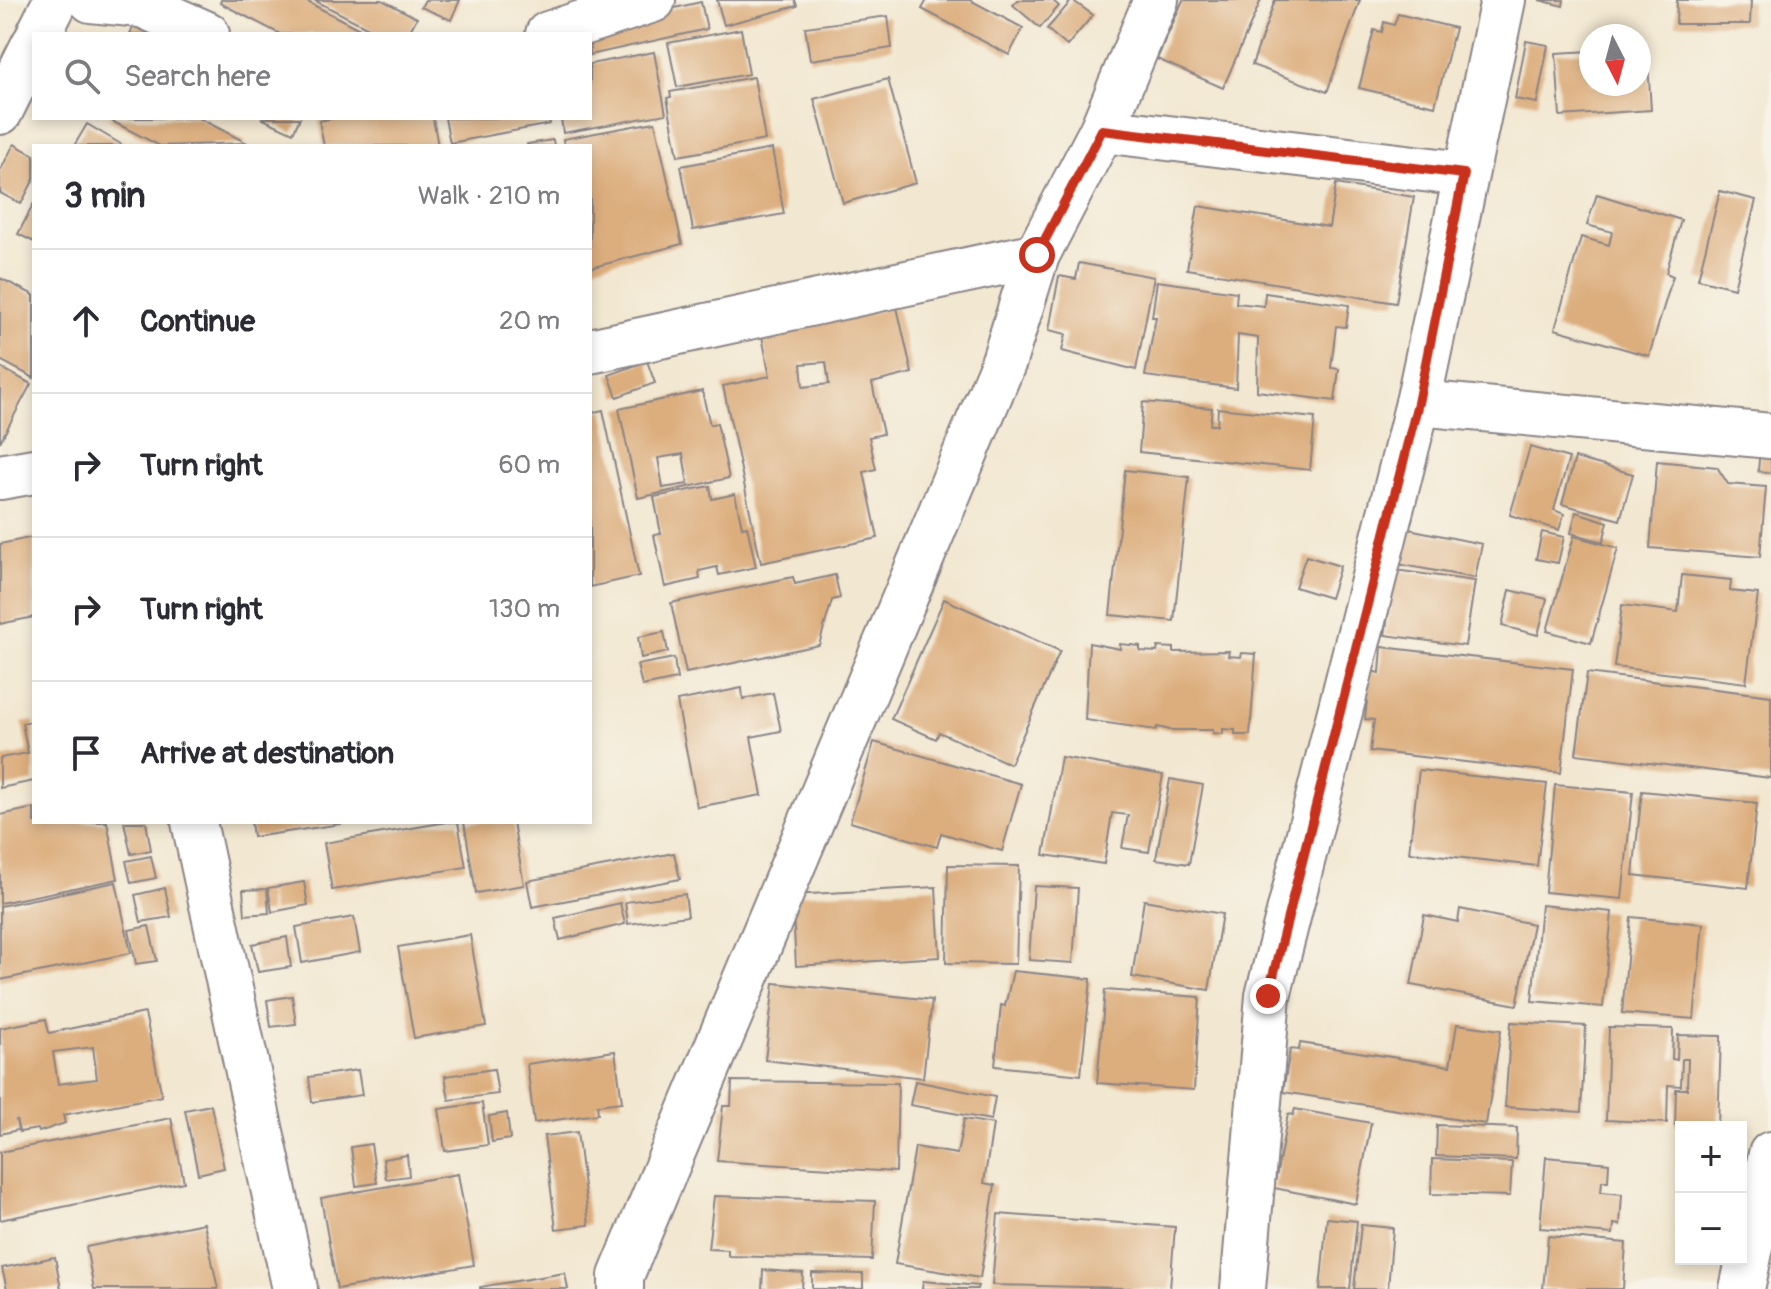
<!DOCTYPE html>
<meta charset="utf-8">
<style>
body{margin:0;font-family:Pangolin,sans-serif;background:#f2f2f3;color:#2b2b33}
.controls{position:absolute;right:24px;bottom:24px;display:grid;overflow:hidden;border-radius:0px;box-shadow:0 4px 12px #0003}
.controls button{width:72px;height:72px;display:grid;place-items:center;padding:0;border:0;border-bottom:2px solid #e1e1e2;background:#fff;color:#2b2b33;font:40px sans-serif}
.compass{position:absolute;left:1579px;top:24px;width:72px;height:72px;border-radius:50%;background:#fff;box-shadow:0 4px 12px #0003;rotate:174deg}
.stop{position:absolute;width:24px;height:24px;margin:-18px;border:6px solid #c8321e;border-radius:50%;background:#fff}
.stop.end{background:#c8321e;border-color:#fff;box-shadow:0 2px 8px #0008}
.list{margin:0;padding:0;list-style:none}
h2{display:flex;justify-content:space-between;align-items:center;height:104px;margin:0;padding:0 32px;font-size:34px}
h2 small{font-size:26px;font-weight:400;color:#7c7c81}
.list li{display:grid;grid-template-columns:52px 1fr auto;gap:24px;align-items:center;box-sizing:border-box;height:144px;padding:0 32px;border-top:2px solid #e1e1e2}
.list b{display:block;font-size:30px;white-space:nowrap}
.list em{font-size:26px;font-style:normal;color:#7c7c81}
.icon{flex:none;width:44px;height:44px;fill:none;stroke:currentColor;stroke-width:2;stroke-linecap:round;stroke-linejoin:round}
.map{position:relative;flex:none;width:1771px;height:1289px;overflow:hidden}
.search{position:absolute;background:#fff;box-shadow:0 4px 12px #0003;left:32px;top:32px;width:560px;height:88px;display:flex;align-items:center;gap:20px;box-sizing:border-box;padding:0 28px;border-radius:0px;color:#7c7c81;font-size:30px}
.panel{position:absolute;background:#fff;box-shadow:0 4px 12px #0003;left:32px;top:144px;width:560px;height:680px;border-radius:0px}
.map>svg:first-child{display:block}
</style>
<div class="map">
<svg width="1771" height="1289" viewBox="0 0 1771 1289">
<rect width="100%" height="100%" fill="#f7f3e8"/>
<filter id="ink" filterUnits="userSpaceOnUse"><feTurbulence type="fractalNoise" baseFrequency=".0125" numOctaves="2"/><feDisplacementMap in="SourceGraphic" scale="16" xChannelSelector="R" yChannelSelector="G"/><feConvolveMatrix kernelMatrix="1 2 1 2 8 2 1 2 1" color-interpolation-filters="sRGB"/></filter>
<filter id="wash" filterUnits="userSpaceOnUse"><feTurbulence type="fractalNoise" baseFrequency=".006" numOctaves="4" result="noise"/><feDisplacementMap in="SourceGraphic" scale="32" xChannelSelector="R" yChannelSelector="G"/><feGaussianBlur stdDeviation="1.8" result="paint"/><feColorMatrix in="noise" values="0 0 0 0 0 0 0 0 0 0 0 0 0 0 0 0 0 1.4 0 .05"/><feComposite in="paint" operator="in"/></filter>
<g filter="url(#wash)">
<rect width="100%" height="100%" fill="#f2e7d0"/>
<g id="blocks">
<g fill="#dcad7d" fill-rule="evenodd">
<path d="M221,0H304L369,34H280L220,3Z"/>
<path d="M314,0H382L417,18L408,34H380Z"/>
<path d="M425,0H460L451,20L421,7Z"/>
<path d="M717,0H795L797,6L724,25Z"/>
<path d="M927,0H970L1023,28L1009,55L922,9Z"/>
<path d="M1018,0H1052L1059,6L1040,28L1013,5Z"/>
<path d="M1072,0L1093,15L1067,46L1047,29Z"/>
<path d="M1183,0H1261L1223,88L1157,59Z"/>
<path d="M1275,0H1360L1327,92L1252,65Z"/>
<path d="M1539,0H1564L1563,6Z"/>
<path d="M1677,0H1751L1750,24H1676Z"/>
<path d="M701,2L707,29L590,55V34L564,33Z"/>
<path d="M1398,14L1455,28L1435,106L1359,88L1374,30L1382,32L1384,22L1394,25Z"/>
<path d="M888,16L892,48L810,60L805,27Z"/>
<path d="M136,21L164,34H130Z"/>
<path d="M741,29L749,74L677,87L668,43Z"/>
<path d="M1526,41L1548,45L1537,103L1515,99Z"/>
<path d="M1647,47L1651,110L1560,116L1556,53L1591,51V84H1639V48Z"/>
<path d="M654,52L666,114L563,133L561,118H590V64Z"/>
<path d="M754,77L765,140L678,156L667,98L671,97L670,92Z"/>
<path d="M888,79L916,183L843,203L814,99Z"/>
<path d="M106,118H199L247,143L160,146Z"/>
<path d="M261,118H300L293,133Z"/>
<path d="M333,118H433L438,146H324L319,121Z"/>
<path d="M445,118H549L550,124L450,143Z"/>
<path d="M655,122L682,244L590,268V146H564L563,139Z"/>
<path d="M87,124L124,146H74Z"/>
<path d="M553,140L554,146H527V144Z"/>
<path d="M14,144L34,155V179L21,204L0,193V171Z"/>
<path d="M772,149L784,214L693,230L681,166Z"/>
<path d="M1336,184L1414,197L1396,303L1187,269L1198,206L1329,227Z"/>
<path d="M1720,191L1756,200L1734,288L1698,279Z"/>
<path d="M1597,194L1681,220L1666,273L1673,276L1649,356L1555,329L1581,237L1609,245L1612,232L1587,225Z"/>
<path d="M34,203V242L18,234Z"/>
<path d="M1079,263L1154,277L1136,370L1062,351L1066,334L1049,330L1059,276L1076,279Z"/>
<path d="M0,278L34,295V378L0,360Z"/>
<path d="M1157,281L1237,292L1236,303L1264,306L1265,293L1349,305L1346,327L1336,326L1331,368L1339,369L1335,401L1257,391L1258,338L1238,335L1236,388L1145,376L1156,317H1152Z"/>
<path d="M897,307L912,373L872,383L883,434L869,437L876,469L864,472L878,538L761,563L723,386L770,376L762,336ZM826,362L829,384L803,387L801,364Z"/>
<path d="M647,361L655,383L617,397L609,375Z"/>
<path d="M0,367L31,384L0,442Z"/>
<path d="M702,391L710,425L717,423L729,478L638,498L619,409ZM683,454L688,484L663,488L658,458Z"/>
<path d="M1143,402L1212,408L1210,425H1217L1218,408L1315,418L1310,470L1139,452Z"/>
<path d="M603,410L639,576L590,587V413Z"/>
<path d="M1530,447L1569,458L1554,510L1564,514L1559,530L1510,515Z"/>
<path d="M1760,449L1771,450V473L1758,471Z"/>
<path d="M1575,458L1633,474L1620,520L1562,504Z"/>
<path d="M1657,461L1717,467L1728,484L1766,487L1760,557L1650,548Z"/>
<path d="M1125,470L1189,477L1174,621L1110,615Z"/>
<path d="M710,486L712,499L735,494L742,527L747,526L756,567L719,575L717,567L699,571L700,579L665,587L654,535L661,534L654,497Z"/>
<path d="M1576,512L1608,522L1603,542L1571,533Z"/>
<path d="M1399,527L1482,544L1475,578L1392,563Z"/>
<path d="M1542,532L1564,537L1558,563L1536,559Z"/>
<path d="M1574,536L1618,548L1591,643L1547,631Z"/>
<path d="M34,537V617L0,624V544Z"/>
<path d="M1306,556L1340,566L1330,598L1295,587Z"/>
<path d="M1395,570L1475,581L1465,646L1385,635Z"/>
<path d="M835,575L840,598L832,600L819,645L686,673L671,603L793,577L795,584Z"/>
<path d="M1682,575L1731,580L1730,591L1758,594L1746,683L1614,667L1622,605L1678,612Z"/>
<path d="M1510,590L1547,599L1538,635L1502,626Z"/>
<path d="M944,599L1060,651L1010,764L939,732L936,739L891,719Z"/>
<path d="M664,632L668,652L641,658L638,637Z"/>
<path d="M1089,643L1120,649V644L1140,646V651L1157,652L1158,647L1174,648V652L1229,651L1228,656L1241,657L1242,653L1256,654L1250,735H1235V730L1223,729V734L1213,733V730H1170L1157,727L1156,730L1085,720Z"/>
<path d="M1382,647L1573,669L1561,773L1370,751L1374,720L1365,719L1370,671L1380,673Z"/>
<path d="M674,658L677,679L642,686L637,665Z"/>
<path d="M1587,673L1771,696V778L1576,754Z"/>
<path d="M742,688L743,699L773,693L781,731L751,737L762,795L697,807L677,701Z"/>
<path d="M34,721V781L0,788V758L28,753L22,723Z"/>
<path d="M874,742L1021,784L1002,851L941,833L937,847L850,822Z"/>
<path d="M1061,757L1163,775L1149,852L1122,848L1128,815L1112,813L1104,864L1044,855Z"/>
<path d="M1419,770L1547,784L1537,866L1409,852Z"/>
<path d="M1170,779L1203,785L1189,864L1156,859Z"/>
<path d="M1555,785L1633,792L1622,899L1545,892Z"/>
<path d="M1642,791L1757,803L1748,888L1633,875Z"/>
<path d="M34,808V822H107L118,879L0,903V815Z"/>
<path d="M124,822H146L151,850L131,854Z"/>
<path d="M251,822H341V824L253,837Z"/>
<path d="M447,822H458L466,867L332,890L324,843Z"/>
<path d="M464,822H513L524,885L476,893Z"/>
<path d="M674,853L680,879L532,907L527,881Z"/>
<path d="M151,856L156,878L131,883L126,861Z"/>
<path d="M948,865L1019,866L1016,964L946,963Z"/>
<path d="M116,882L131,953L0,980V906Z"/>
<path d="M304,882L308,905L272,912L268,888Z"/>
<path d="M1034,886L1078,888L1073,963L1029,960Z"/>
<path d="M936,887L940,957L796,966L792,895Z"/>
<path d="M165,888L171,917L141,922L135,895Z"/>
<path d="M267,889L269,913L245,915L243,890Z"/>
<path d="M685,894L688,916L628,924L625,902Z"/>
<path d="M1144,900L1222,914L1209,990L1132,977Z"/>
<path d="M620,903L625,924L560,940L555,918Z"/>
<path d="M1541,905L1612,912L1603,1007L1532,1001Z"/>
<path d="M1460,909L1533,924L1517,1005L1411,985L1424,915L1458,922Z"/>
<path d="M354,917L360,952L302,963L296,927Z"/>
<path d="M1631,917L1703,924L1694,1019L1622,1013Z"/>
<path d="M149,926L157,961L136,964L129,930Z"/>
<path d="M470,935L486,1026L414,1038L398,947Z"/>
<path d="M287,937L291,967L258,972L252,944Z"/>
<path d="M1013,971L1091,979L1081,1075L995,1066L1001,1005L1005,1006Z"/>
<path d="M774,983L932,1000L923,1078L765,1060Z"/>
<path d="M1105,990L1200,997L1194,1090L1097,1083Z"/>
<path d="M292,996L296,1024L271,1027L267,1000Z"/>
<path d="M145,1013L162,1096L63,1115L65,1123L39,1132L38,1129L19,1132L16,1119L18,1130L0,1134V1028L46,1019L49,1033ZM93,1047L97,1079L58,1084L53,1052Z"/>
<path d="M1511,1022L1586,1026L1581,1112L1505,1107Z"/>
<path d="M1457,1024L1501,1030L1486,1124L1283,1092L1290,1049L1299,1050L1300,1043L1450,1066Z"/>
<path d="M1609,1027L1673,1029L1672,1059L1677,1060L1678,1035L1721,1036L1718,1127L1675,1125L1676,1089H1687L1688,1059H1682L1681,1086L1668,1085L1667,1123L1606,1120Z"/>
<path d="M615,1051L622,1102L597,1105L598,1114L534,1123L527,1064Z"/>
<path d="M494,1069L498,1094L449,1100L445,1076Z"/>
<path d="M358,1070L362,1095L312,1102L309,1077Z"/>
<path d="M732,1081L898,1083L896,1172L717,1161L723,1106H731Z"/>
<path d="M915,1081L995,1097L991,1120L910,1105Z"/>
<path d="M482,1103L488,1145L445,1151L439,1109Z"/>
<path d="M211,1105L224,1168L198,1174L185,1110Z"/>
<path d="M1295,1109L1371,1123L1356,1204L1274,1188L1288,1114L1293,1115Z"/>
<path d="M507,1113L510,1139L492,1142L489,1116Z"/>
<path d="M171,1118L184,1182L0,1220V1152Z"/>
<path d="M964,1119L993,1124L984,1183L995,1185L980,1278L895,1264L915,1147L957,1154Z"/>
<path d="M1437,1125L1517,1128L1516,1159L1436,1156Z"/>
<path d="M577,1132L589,1225L556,1229L544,1136Z"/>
<path d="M371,1144L377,1183L356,1186L351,1147Z"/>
<path d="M407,1155L409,1176L386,1179L383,1159Z"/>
<path d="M1546,1157L1609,1163L1608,1181H1602L1601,1192L1622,1194L1620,1225L1614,1224L1613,1234L1540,1228Z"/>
<path d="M1432,1159L1512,1162L1510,1196L1431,1194Z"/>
<path d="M458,1174L474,1265L337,1289L321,1198Z"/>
<path d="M714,1196L875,1201L872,1260L728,1256V1250L708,1249Z"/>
<path d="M998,1214L1175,1227L1170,1289L992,1285Z"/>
<path d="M1327,1218L1357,1221L1350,1289H1320Z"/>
<path d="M204,1223L218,1289H94L86,1247Z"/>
<path d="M1361,1225L1393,1228L1388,1289H1354Z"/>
<path d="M1548,1236L1626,1243L1623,1289H1543Z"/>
<path d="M55,1257L61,1289H7L2,1268Z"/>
<path d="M763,1270L803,1273L802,1289H762Z"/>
<path d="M565,1273L568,1289H480V1287Z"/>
<path d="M812,1273L863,1274V1289H812Z"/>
<path d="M923,1281L978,1286L977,1289H922Z"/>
</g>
</g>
</g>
<g filter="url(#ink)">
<use href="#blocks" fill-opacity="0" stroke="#8a8486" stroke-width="2"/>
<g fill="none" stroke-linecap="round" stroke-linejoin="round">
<g stroke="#8a8486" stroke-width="48">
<g id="minor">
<path d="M91,0L142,5L148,0"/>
<path d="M142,5L207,34"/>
<path d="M39,34L56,0"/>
<path d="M548,34L653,0"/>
<path d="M0,112L34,44"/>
<path d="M1102,130L1464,174"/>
<path d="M590,351L1037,255"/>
<path d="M1418,403L1771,436"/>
<path d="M0,477L34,471"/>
<path d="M194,822L295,1289"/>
<path d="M621,1289V1276L1004,361L1037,255L1102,130L1156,0"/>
<path d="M1243,1289L1268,996L1418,403L1503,0"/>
<path d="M1742,1289L1771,1154"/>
</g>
</g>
<use href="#minor" stroke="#fff" stroke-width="44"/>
</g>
</g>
<g fill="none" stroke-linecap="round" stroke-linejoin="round" filter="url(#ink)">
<path stroke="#c8321e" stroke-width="10" d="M1037,255L1102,130L1464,174L1418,403L1268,996"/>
</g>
</svg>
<div class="controls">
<button>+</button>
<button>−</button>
</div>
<svg class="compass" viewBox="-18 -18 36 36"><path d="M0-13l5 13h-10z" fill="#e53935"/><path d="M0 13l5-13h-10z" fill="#7c7c81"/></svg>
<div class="stop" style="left:1037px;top:255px"></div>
<div class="stop end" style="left:1268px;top:996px"></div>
<div class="search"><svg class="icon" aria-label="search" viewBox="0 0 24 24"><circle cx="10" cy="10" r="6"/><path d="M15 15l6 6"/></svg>Search here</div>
<section class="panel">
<h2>3 min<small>Walk · 210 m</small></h2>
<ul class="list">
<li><svg class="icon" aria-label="ahead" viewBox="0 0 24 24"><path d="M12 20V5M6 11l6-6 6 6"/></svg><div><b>Continue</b></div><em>20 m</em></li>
<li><svg class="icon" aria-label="right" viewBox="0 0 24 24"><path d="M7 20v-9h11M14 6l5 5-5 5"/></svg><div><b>Turn right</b></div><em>60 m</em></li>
<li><svg class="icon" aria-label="right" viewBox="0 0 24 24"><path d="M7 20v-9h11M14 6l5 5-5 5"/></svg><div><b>Turn right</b></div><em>130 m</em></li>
<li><svg class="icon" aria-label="arrive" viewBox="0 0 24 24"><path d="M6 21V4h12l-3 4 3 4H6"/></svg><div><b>Arrive at destination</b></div></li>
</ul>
</section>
</div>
